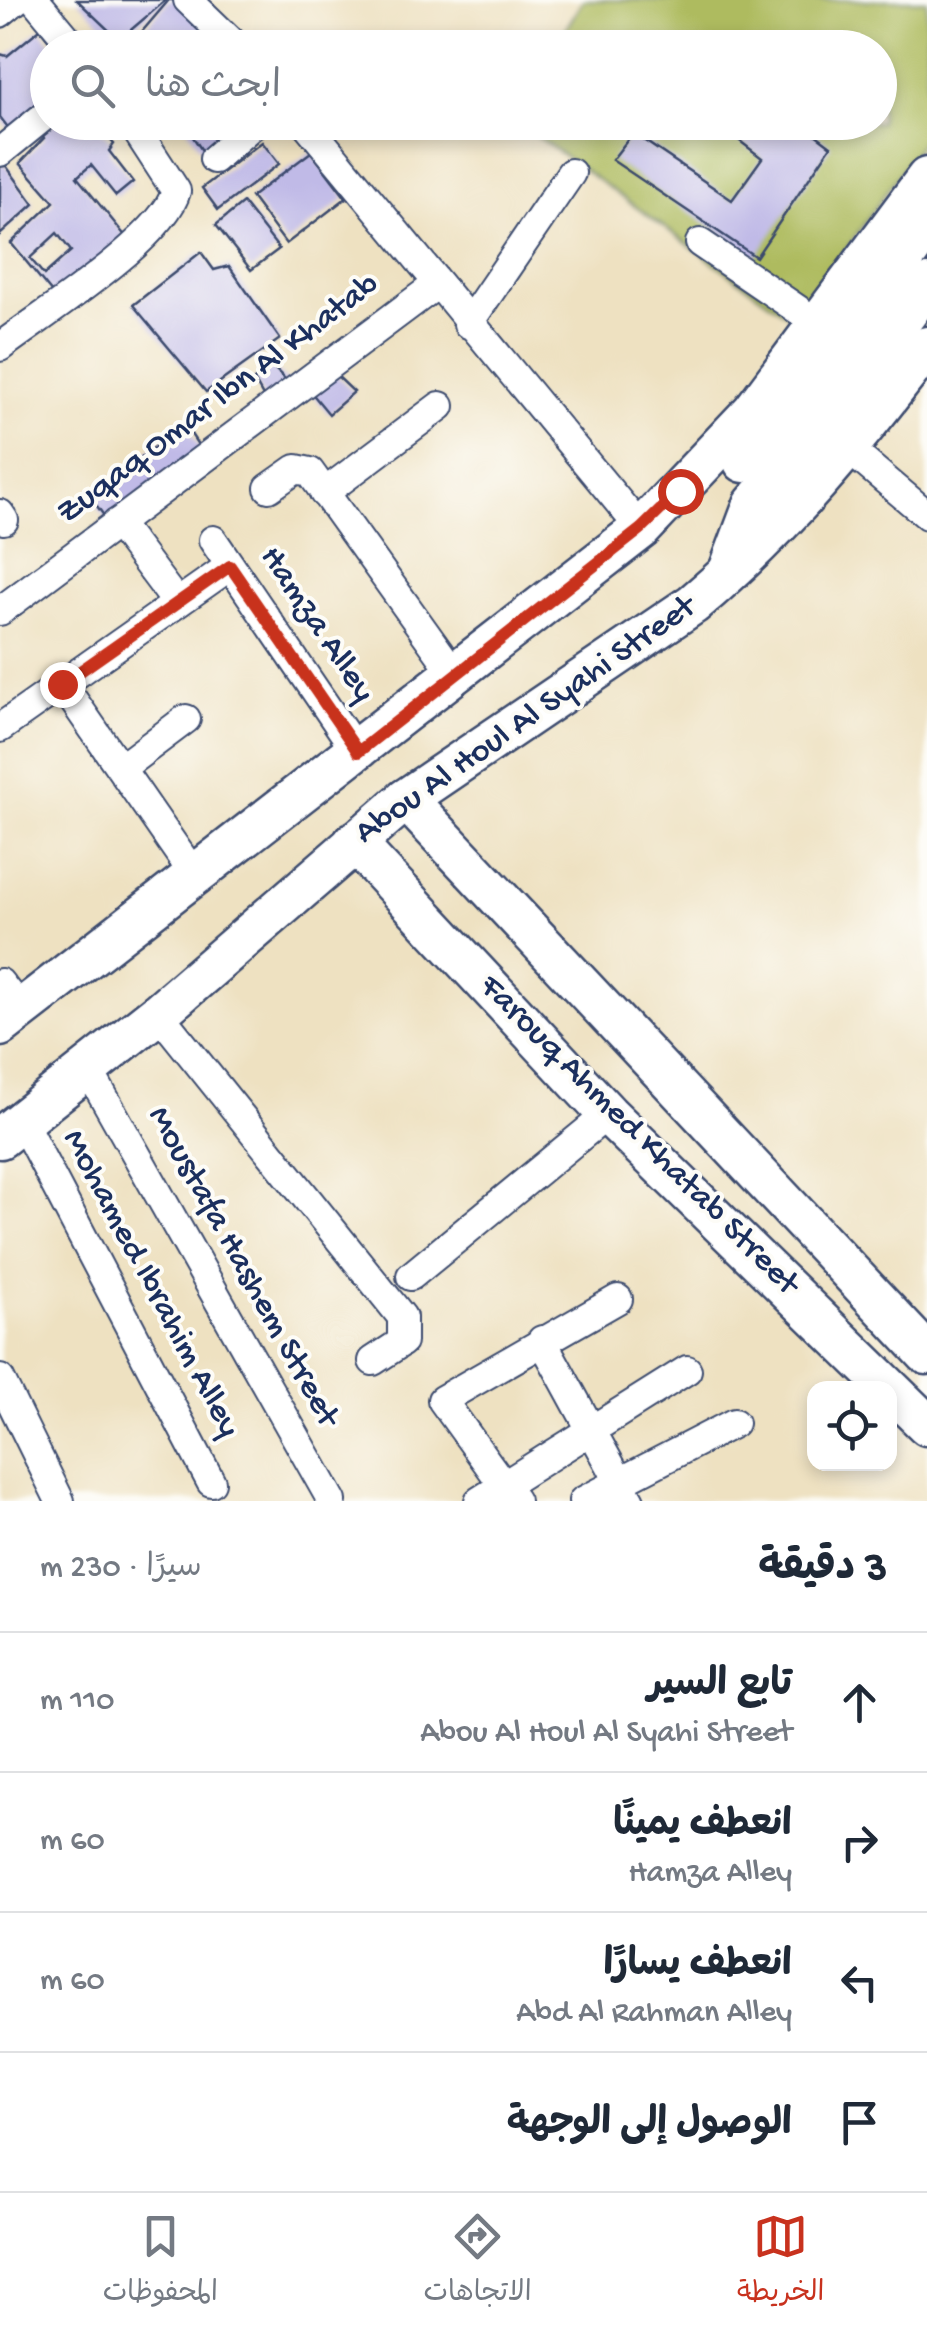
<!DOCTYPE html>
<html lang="ar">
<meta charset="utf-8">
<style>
body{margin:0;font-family:"Gochi Hand","Playpen Sans Arabic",sans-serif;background:#f6f6f7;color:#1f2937;direction:rtl}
.controls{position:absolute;right:30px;bottom:30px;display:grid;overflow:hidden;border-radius:20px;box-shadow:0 5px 15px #0003}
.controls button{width:90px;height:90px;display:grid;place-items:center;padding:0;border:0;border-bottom:2px solid #e0e1e3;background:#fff;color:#1f2937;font:50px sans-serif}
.stop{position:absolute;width:30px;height:30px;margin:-22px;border:8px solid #c8321e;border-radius:50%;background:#fff}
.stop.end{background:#c8321e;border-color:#fff;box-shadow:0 2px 10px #0008}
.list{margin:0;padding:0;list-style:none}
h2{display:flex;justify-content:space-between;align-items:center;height:130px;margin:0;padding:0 40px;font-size:42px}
h2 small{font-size:32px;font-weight:400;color:#747a83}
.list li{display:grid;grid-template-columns:65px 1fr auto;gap:30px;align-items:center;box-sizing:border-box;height:140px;padding:0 40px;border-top:2px solid #e0e1e3}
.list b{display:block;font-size:38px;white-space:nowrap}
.list p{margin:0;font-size:32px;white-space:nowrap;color:#747a83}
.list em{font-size:32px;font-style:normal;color:#747a83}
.icon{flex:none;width:55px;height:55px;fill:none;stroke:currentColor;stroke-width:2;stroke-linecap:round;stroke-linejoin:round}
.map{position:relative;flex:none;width:927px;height:1501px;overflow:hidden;direction:ltr}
.search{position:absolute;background:#fff;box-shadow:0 5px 15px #0003;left:30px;right:30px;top:30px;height:110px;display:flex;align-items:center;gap:25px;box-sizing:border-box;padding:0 35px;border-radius:55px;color:#747a83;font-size:38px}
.sheet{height:690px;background:#fff}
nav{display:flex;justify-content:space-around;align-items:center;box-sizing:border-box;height:140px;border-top:2px solid #e0e1e3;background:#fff;font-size:28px;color:#747a83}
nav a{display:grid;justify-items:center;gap:5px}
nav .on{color:#c8321e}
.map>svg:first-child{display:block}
</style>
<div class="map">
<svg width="927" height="1501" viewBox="0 0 927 1501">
<rect width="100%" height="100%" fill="#fdfcf7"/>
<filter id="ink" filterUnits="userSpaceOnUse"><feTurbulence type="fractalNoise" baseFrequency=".01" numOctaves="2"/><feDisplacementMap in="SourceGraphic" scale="20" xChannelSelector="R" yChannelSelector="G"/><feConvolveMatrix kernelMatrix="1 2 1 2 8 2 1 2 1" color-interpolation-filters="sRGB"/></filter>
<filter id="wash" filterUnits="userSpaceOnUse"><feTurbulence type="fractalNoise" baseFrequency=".0048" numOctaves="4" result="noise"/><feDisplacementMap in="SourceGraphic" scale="40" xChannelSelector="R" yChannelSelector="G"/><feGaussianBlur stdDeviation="2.25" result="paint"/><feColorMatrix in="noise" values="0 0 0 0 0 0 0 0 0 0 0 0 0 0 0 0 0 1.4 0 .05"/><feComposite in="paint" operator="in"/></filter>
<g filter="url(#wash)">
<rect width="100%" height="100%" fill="#eee1c1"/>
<path fill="#aebb5e" stroke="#64755e" stroke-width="2.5" d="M583,0H927V134L796,321L518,123L880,122V48L555,47Z"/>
<g id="blocks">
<g fill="#c0bae7" fill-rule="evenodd">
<path d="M77,0H166L119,40Z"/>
<path d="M169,0H183L219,41L217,48H128Z"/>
<path d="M40,29L55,48H48V99L10,130L0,117V54L7,56Z"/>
<path d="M55,122H93L114,144L109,151L133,182L116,196L91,165L77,177L127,238L57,299L11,243L54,202L20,163L44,138L41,133ZM57,233L71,251L44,275L30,258Z"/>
<path d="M183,122H250L205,155Z"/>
<path d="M715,122H799L831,146L756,257L612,160L633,133L732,200L762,158Z"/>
<path d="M262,142L279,164L218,210L202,188Z"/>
<path d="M311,152L346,198L286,244L251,197Z"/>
<path d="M4,163L34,204L0,235V166Z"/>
<path d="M243,203L279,249L251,270L216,225Z"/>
<path d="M201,252L214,270L229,266L280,339L206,392L133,305Z"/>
<path d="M272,366L296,390L269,407L254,380Z"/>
<path d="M334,373L354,392L329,414L310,391Z"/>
<path d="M185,425L206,457L110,524L89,495Z"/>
</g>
</g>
</g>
<g filter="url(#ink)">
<use href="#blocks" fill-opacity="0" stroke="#3b4a6d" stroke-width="2.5"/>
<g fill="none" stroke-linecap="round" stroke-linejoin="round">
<g stroke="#3b4a6d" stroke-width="32">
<g id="minor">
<path d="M35,0L75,48"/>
<path d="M188,0L238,48"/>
<path d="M0,13L16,0"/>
<path d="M305,122L641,529"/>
<path d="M0,152L48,113"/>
<path d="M214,159L256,122"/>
<path d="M700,243L819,324"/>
<path d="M468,324L571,173"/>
<path d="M0,347C42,315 164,238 176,191L131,122"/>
<path d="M850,450L927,515"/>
<path d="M269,488L296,469L310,472L456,676"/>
<path d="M324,493L440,406"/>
<path d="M0,514L4,520"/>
<path d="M117,523L177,603"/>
<path d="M213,540L357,752"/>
<path d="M0,611L436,285"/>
<path d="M62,684L195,876"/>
<path d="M0,728L230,566"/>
<path d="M121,768L186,719"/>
<path d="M0,983L21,1010"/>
<path d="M158,1013L402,1317V1342L373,1361"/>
<path d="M88,1069L332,1501"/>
<path d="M22,1121L211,1482"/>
<path d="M411,1276L608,1114"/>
<path d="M542,1340L630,1501"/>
<path d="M0,1379L60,1501"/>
<path d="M479,1501L687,1370"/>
<path d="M515,1501L442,1400L618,1299"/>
<path d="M583,1501L734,1423"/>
</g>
</g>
<g stroke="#3b4a6d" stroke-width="45">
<g id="secondary">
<path d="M744,462L790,411L927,227"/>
<path d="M729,571L754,504L834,412L927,285"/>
<path d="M406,799L927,1354"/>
<path d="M354,842L608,1114L927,1425"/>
<path d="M0,1026L641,529L753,411L927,178"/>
<path d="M0,1138L158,1013L406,799L693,604C784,528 856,441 927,347"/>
</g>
</g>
<use href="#minor" stroke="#fff" stroke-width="28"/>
<use href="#secondary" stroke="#fff" stroke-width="40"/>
</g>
</g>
<g fill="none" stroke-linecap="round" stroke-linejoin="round" filter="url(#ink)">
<path stroke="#c8321e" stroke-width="12" d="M62,684L230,566L358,752L641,529L680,491"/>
</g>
<g text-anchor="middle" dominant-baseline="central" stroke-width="8" stroke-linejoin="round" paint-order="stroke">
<g font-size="35" fill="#1b2f5e" stroke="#fdfcf7">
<text transform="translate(219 400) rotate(-37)">Zuqaq Omar Ibn Al Khatab</text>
<text transform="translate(316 625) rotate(56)">Hamza Alley</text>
<text transform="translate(526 721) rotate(-35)">Abou Al Houl Al Syahi Street</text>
<text transform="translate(638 1136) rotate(45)">Farouq Ahmed Khatab Street</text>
<text transform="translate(242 1267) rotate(61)">Moustafa Hashem Street</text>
<text transform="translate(150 1284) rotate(62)">Mohamed Ibrahim Alley</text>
</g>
</g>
</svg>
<div class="controls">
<button><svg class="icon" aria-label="locate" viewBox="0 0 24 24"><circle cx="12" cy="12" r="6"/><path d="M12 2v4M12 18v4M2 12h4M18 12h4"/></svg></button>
</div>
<div class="stop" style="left:680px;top:491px"></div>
<div class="stop end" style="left:62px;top:684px"></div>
<div class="search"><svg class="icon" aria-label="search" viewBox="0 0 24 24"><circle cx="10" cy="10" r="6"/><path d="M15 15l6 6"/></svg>ابحث هنا</div>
</div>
<section class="sheet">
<h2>3 دقيقة<small>سيرًا · 230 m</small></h2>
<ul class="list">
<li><svg class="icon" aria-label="ahead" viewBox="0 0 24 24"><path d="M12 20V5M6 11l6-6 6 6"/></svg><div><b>تابع السير</b><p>Abou Al Houl Al Syahi Street</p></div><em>110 m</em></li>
<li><svg class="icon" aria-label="right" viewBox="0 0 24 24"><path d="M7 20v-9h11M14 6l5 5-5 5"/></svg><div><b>انعطف يمينًا</b><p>Hamza Alley</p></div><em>60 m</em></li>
<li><svg class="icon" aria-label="left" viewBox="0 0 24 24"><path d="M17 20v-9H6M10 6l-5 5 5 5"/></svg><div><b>انعطف يسارًا</b><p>Abd Al Rahman Alley</p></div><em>60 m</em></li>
<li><svg class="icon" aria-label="arrive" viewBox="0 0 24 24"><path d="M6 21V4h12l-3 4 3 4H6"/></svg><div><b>الوصول إلى الوجهة</b></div></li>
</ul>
</section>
<nav>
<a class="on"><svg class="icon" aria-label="map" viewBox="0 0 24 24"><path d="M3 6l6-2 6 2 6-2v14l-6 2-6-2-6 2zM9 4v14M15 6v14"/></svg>الخريطة</a>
<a><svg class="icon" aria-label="directions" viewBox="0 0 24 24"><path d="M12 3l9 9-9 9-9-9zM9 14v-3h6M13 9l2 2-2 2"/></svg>الاتجاهات</a>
<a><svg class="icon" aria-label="saved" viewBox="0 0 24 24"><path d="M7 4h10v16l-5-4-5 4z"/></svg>المحفوظات</a>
</nav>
